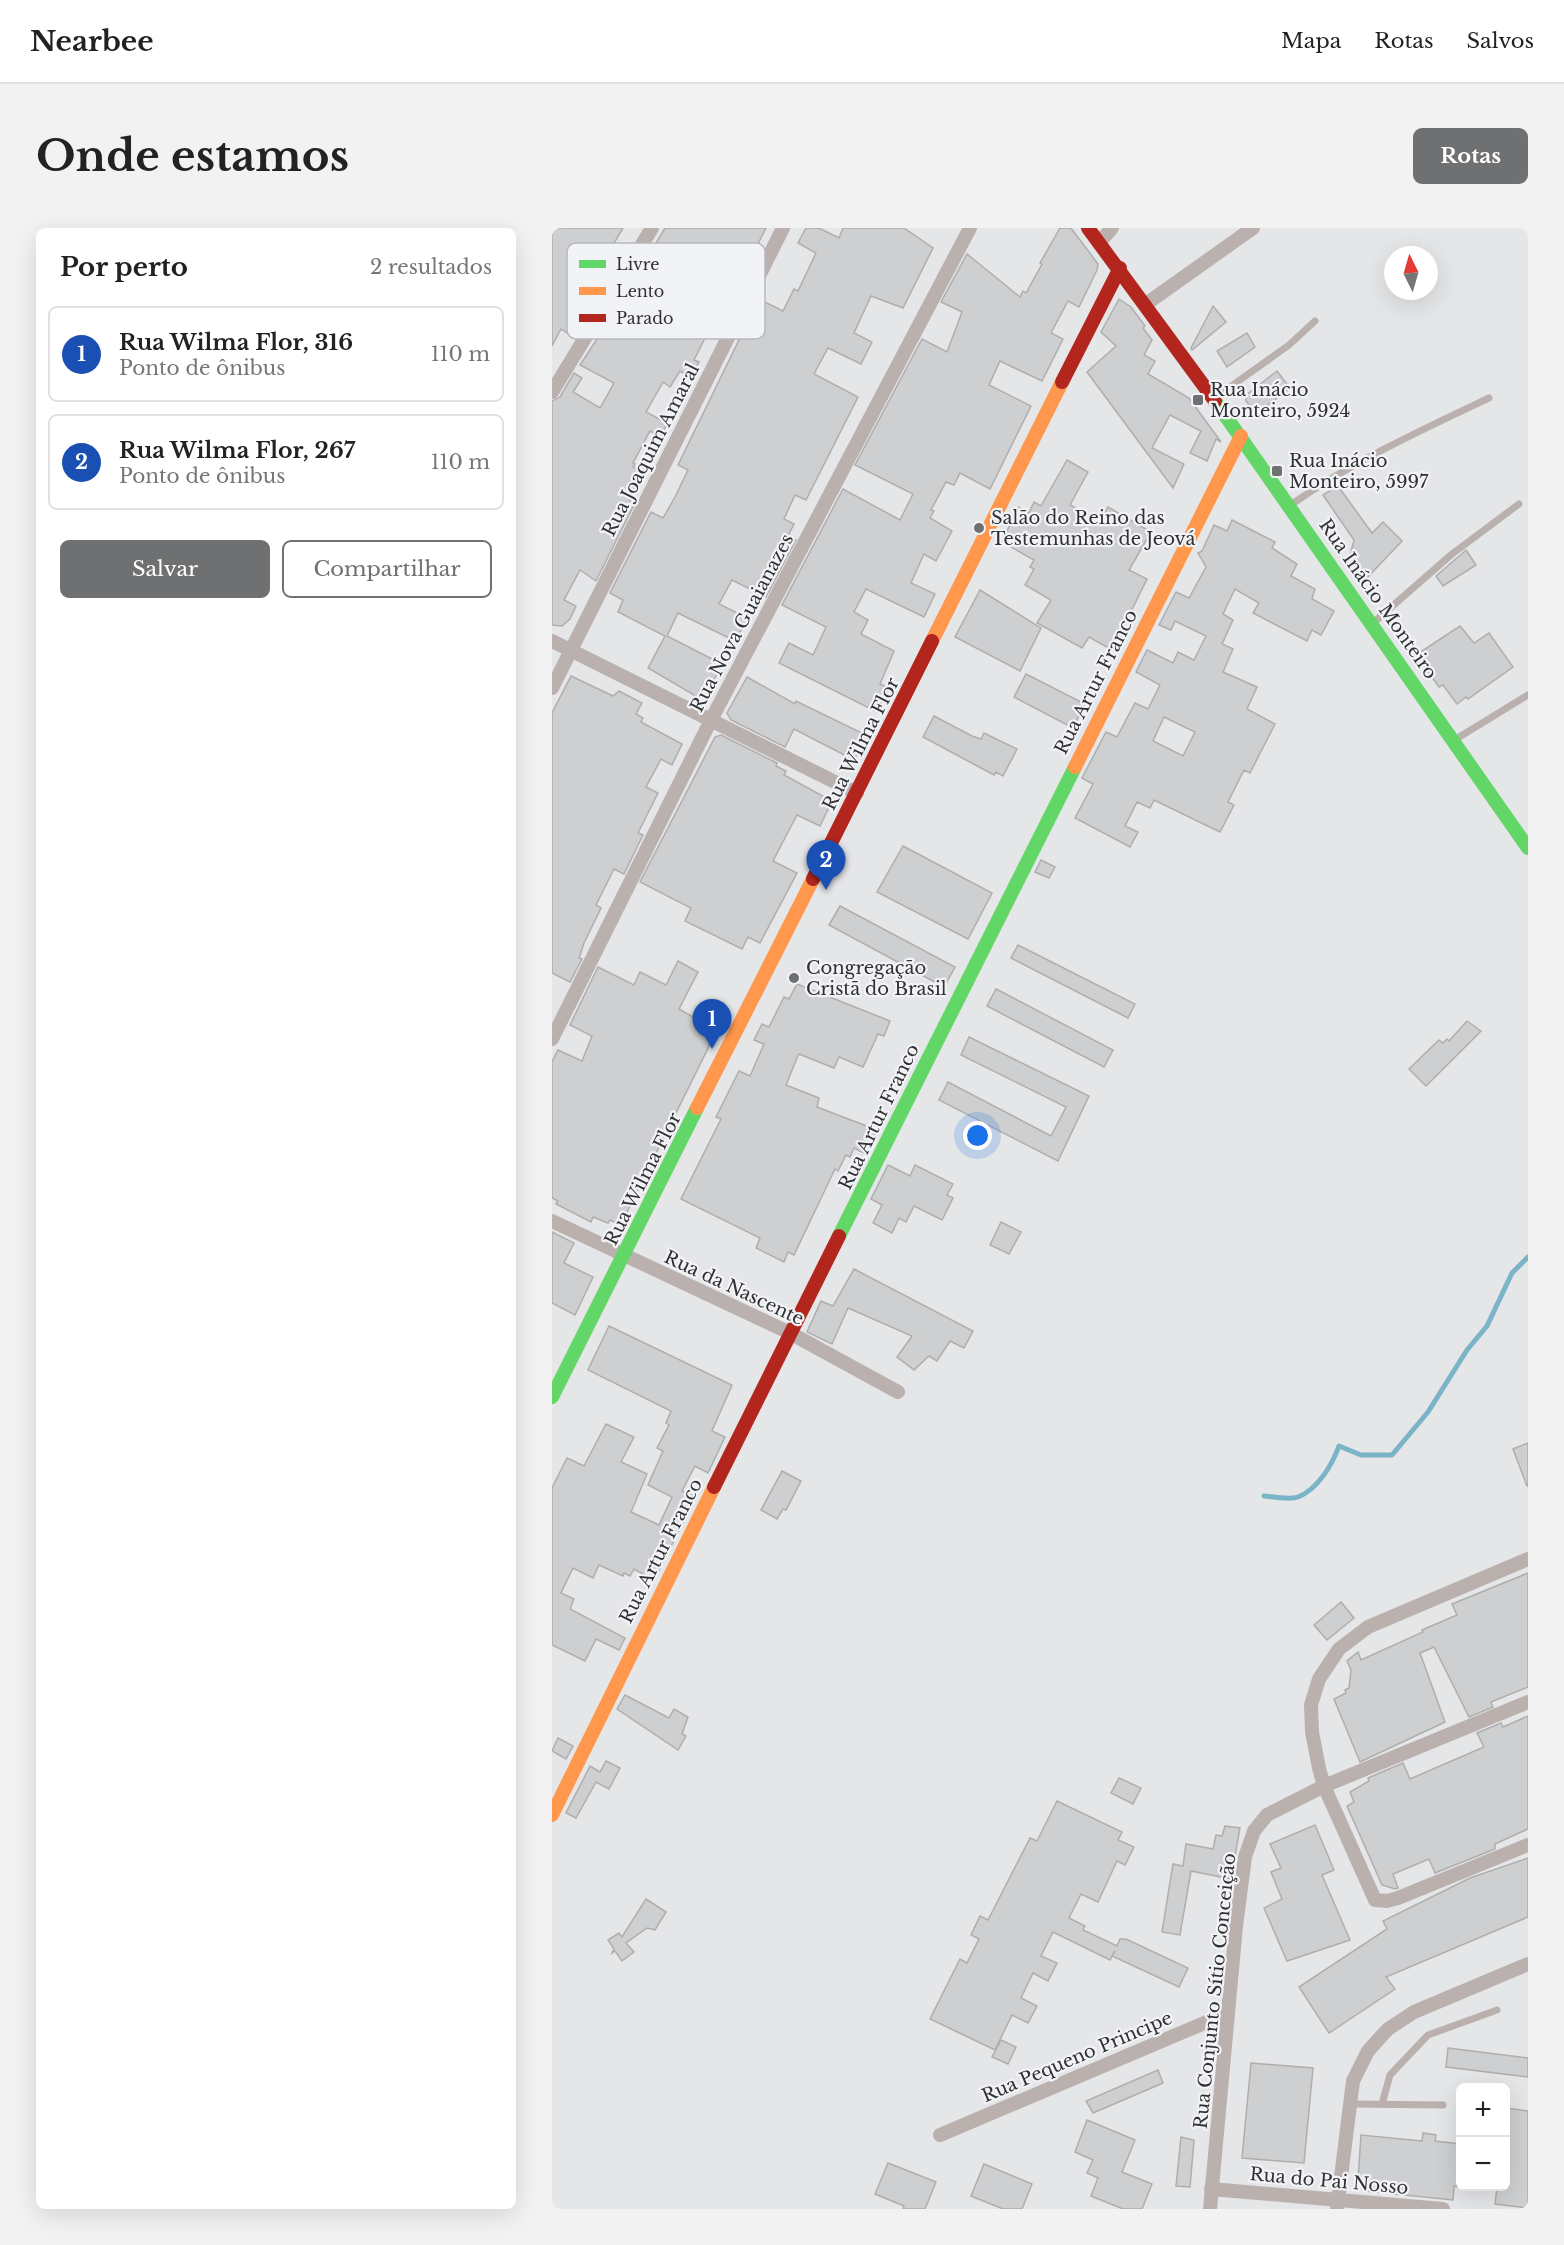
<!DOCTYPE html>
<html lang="pt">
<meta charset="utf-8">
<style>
body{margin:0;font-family:"Libre Baskerville",serif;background:#f2f2f2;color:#222}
.controls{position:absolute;right:18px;bottom:18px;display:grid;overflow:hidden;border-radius:9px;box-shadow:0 6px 24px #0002}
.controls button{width:54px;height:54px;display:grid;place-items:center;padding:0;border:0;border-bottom:2px solid #e0e0e0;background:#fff;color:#222;font:30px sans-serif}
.compass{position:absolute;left:832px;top:18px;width:54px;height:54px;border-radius:50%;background:#fff;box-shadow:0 6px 24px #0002;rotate:355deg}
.you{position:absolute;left:426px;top:908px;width:21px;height:21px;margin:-15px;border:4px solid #fff;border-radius:50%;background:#1a73e8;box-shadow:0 0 0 9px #1a73e833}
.badge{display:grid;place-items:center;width:39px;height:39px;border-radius:50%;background:#6f7072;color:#fff;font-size:20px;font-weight:700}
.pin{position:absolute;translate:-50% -50px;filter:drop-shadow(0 2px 3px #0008)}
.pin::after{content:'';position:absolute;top:32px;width:21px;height:18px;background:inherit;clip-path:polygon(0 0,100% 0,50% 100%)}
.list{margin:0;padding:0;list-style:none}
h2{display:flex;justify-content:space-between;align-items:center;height:78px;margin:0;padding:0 24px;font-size:26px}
h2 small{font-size:20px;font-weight:400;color:#767676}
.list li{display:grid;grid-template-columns:39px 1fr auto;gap:18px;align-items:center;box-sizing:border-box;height:96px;margin:0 12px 12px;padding:0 12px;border:2px solid #e0e0e0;border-radius:9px}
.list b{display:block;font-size:22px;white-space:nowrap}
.list p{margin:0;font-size:20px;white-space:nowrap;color:#767676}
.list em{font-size:20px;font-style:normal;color:#767676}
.actions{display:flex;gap:12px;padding:18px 24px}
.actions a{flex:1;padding:14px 0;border:2px solid #6f7072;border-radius:9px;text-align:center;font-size:21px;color:#6f7072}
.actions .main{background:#6f7072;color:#fff}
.map{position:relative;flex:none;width:976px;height:1981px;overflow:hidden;border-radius:9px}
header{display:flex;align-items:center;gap:36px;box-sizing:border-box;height:84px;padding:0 30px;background:#fff;border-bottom:2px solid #e0e0e0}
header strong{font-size:28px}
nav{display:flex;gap:33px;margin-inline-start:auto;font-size:21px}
.intro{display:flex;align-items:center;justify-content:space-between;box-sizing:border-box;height:144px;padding:0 36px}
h1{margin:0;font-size:42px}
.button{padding:15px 27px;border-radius:9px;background:#6f7072;color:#fff;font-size:21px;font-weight:700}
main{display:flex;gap:36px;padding:0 36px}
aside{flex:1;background:#fff;border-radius:9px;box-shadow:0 6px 24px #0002}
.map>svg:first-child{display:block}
</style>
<header>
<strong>Nearbee</strong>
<nav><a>Mapa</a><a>Rotas</a><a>Salvos</a></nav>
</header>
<div class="intro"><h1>Onde estamos</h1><a class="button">Rotas</a></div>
<main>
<aside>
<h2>Por perto<small>2 resultados</small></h2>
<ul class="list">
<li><span class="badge" style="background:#1a4fb4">1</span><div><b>Rua Wilma Flor, 316</b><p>Ponto de ônibus</p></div><em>110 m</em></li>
<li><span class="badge" style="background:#1a4fb4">2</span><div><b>Rua Wilma Flor, 267</b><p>Ponto de ônibus</p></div><em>110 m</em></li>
</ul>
<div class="actions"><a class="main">Salvar</a><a>Compartilhar</a></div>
</aside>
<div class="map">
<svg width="976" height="1981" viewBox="0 0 976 1981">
<rect width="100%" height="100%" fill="#e5e6e8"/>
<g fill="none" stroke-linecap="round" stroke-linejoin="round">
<path stroke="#7bb4c6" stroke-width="5" d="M712,1268C722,1269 738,1272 746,1269C766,1261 780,1237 787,1218L809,1227H840L876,1184L915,1122L935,1098L960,1045L976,1029"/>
</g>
<g fill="#cecfd0" stroke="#aeaeaf" stroke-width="1.5" fill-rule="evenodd">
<path d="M0,0H71L35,61L41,65L35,75L15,105L9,101L0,118Z"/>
<path d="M113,0H214L178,71L174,69L155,106L142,132L147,134L139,150L128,143L118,159L111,154L94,184L115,195L109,209L98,203L81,235L83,236L81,239L91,243L77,272L83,275L44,353L28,342L12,372L24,378L18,391L10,398L0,397V173L8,169L22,145L30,150L21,164L48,180L62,155L28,137L68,76L90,89L95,81L98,83L117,50L91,37Z"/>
<path d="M254,0H267L287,10L291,0H352L381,20L351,80L319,68L302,105L320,114L309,136L276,120L262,146L306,169L254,272L243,267L232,291L242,296L236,308L244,312L214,369L180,352L167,376L196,390L183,413L126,385L115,408L168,435V440L155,466L147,470L96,440L113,408L66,384L71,372L58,365L99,284L111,290L123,269L136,242L126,237L207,71L231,83L242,61L246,63L264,25L246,15Z"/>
<path d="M508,0H519L546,36L545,42L527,79L516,73L499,105L511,111L490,153L448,133L437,157L479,178L438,261L408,245L402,257L394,254L379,282L382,283L378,290L400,303L384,333L372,326L359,355L383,366L372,389L314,361L302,384L316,392L309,406L342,423L328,456L337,460L325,484L227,435L237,415L261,427L274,399L230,377L291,261L348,292L361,266L303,237L370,111L395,124L410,84L389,74L415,26L468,69L471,63L474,65L490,36L488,35Z"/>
<path d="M567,71L579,79L593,98L591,100L600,112L592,127L603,133L596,146L637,170L669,214L664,211L655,233L638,225L649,203L618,187L600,220L632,236L621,260L535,144L564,118L549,104Z"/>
<path d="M661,78L674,94L640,122L639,120Z"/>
<path d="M695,105L703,119L675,139L665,123Z"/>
<path d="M725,143L738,160L704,186L694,173V167Z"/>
<path d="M515,232L536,244L518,277L548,293L556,279L599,304L577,342L595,351L560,422L537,409L530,420L485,395L499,372L473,357L482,341L478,339L482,332L450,314L466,279L477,285L482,274L489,278Z"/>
<path d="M786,258L820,305L831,294L850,313L812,353L797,331L802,312L771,267Z"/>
<path d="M680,292L723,314L720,320L745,336L739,348L763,361L760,371L782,383L769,407L760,402L755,413L701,385L707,375L683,361L671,386L681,392L670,416L681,421L671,444L705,459L695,481L723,496L698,545L692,542L676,574L682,577L668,604L602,572L598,580L585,574L573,598L586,604L578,619L523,590L541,556L530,550L554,504L565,509L583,475L596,481L608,457L584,444L595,422L621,435L626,424L642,432L654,408L623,393L619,402L607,397L624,364L637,370L654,339L646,325L650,323L662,297L675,303ZM612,489L643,504L631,528L601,513Z"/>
<path d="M914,322L924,337L891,358L884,348Z"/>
<path d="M428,362L489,400L468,443L403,409Z"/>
<path d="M908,398L922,415L937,405L961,439L916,471L914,469L905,476L891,457L887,459L864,427Z"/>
<path d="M474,446L533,476L521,500L462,469Z"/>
<path d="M19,448L61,468L67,463L90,475L84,486L91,490L89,494L130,516L120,537L109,531L94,559L106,565L86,605L91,607L72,646L62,641L44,677L49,680L32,715L27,730L30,731L18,754L0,745V485Z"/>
<path d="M195,449L243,476L244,473L314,507L302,532L242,501L233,519L179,492L175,485Z"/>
<path d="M382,488L420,508L429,511L432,505L465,521L451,548L444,544L442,547L371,509Z"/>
<path d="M169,507L225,535L224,538L234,543L232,547L280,573L268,598L245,587L221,633L245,645L208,715L196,709L190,721L133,693L139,680L88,654L163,509Z"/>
<path d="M351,618L440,665L416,711L325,664Z"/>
<path d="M489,632L503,639L497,650L483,644Z"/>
<path d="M288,678L403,739L392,759L277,697Z"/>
<path d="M466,717L583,776L576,790L459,730Z"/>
<path d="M126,733L146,744L127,781L150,794L155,787L169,794L72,990L68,988L65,995L58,992L56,995L41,989L39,994L4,976L6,973L0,970V834L6,822L30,833L40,808L18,797L46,739L82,757L88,744L114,757Z"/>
<path d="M245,756L338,793L332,808L326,806L311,839L287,829L282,840L247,826L245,830L234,857L267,870L265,879L325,902L314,926L302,920L298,929L294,927L286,943L283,941L242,1027L236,1024L232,1034L204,1020L208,1010L129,971L169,891L164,889L187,843L198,848L212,816L202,812L210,796L217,799L232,769L237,771Z"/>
<path d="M444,761L561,822L552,839L435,778Z"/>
<path d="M915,793L929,803L874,858L857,841L887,812L891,815L895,811L897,813Z"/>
<path d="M417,809L537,868L506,933L387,872L396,854L499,908L514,879L409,827Z"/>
<path d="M336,937L358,948L363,937L401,956L395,967L401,970L390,992L362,978L354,994L347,990L340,1005L321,995L330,977L319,971Z"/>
<path d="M449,994L469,1004L457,1026L438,1017Z"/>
<path d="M0,1004L22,1015L12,1035L41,1049L23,1087L0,1075Z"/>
<path d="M302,1041L421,1103L412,1120L398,1113L385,1133L377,1128L362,1142L345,1129L360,1108L296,1080L280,1116L255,1104L269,1073L281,1078Z"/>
<path d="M57,1098L180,1157L160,1203L173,1209L156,1245L143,1238L130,1263L144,1269L102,1352L82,1341L78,1348L72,1345L71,1348L47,1337L41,1350L21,1340L9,1365L22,1371L18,1381L73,1410L67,1422L44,1411L33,1433L0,1417V1260L15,1230L32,1238L54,1196L82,1209L69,1234L95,1246L79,1284L107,1297L120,1269L96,1257L111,1223L105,1220L117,1197L114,1195L119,1183L36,1142Z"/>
<path d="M976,1215V1258H975L961,1221Z"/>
<path d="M230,1243L249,1253L234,1282L231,1281L225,1291L209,1282Z"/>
<path d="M976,1345V1459L939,1474L941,1479L917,1489L882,1419L868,1425L893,1494L808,1534L782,1471L794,1465L793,1462L797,1460L799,1442L795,1433L806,1424L809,1432L871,1404L870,1402L905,1387L900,1376Z"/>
<path d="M789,1374L802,1390L775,1412L762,1397Z"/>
<path d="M73,1467L117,1490L122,1481L136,1489L130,1506L134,1508L126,1522L65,1481Z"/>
<path d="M976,1488V1601L943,1616V1621L883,1645L877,1631L841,1646L846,1660L843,1661L830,1657L795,1578L802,1574L798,1564L817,1553L816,1550L851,1535L858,1551L932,1519L925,1505L949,1495L951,1499Z"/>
<path d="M6,1510L21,1518L14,1531L0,1523Z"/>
<path d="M54,1533L68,1540L57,1561L44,1554L24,1590L14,1585L38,1538L48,1544Z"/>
<path d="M567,1550L589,1560L581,1576L559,1565Z"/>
<path d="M505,1573L570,1604L566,1612L582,1619L573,1637L565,1633L546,1674L529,1666L517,1690L533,1698L531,1702L565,1718L568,1711H574L636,1740L627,1759L560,1728L563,1723L558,1732L501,1704L489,1728L505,1735L496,1753L481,1745L469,1770L485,1778L476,1795L460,1787L443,1822L378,1791L408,1731L415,1735L427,1711L419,1707L428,1688L436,1692L478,1610L485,1613Z"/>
<path d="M763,1597L782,1642L770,1647L798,1712L735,1733L712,1680L730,1671L719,1644L729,1640L718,1616Z"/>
<path d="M673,1598L688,1600L679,1651L639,1643L628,1707L610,1704L621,1636L631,1638L634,1616L661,1621L664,1607L670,1608Z"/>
<path d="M976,1630V1689L834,1749L843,1761L777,1805L747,1759L835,1701L831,1693L918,1650Z"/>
<path d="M94,1671L114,1684L103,1702L95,1700L74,1715L82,1724L70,1733L63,1723L60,1725L62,1721L56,1712L67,1705L70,1709Z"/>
<path d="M449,1812L464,1819L456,1836L440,1829Z"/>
<path d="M896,1820L976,1830V1849L894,1839Z"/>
<path d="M699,1835L761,1840L752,1935L690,1930Z"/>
<path d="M606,1842L611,1855L541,1885L534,1873Z"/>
<path d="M954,1880L976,1883V1980L943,1976L945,1959H954Z"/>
<path d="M535,1892L583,1912L570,1944L600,1956L590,1981H571L539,1968L546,1950L535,1945L541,1932L523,1924Z"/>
<path d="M871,1905L884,1907L883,1913L909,1916V1959L902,1958L901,1972L813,1963L806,1952L809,1907L870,1913Z"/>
<path d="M629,1909L642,1912L638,1959L624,1958Z"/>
<path d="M336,1935L384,1954L373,1981H351L352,1978L323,1966Z"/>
<path d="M432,1936L480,1956L470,1981H451L419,1968Z"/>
</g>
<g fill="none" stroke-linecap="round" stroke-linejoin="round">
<g stroke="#bab1ae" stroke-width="7">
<path d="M664,169L737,117L763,93"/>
<path d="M740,276C804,232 867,203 937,170"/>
<path d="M821,395L900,326L967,276"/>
<path d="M904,511L976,467"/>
<path d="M798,1876L891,1877"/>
<path d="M830,1876L838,1847L876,1807L945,1782"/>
</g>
<g stroke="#bab1ae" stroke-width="14">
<path d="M547,15L560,0"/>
<path d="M594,76L701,0"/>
<path d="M0,164L100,0"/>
<path d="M0,413L305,565"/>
<path d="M0,460L231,0"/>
<path d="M0,811L159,492L418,0"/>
<path d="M0,993L238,1105L346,1164"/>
<path d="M976,1331L816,1399L787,1421L767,1451L759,1477L760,1504L767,1540L772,1558L823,1672L835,1673L846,1670L976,1617"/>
<path d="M388,1907L676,1785"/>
<path d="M659,1961L891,1981"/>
<path d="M658,1981L684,1698L693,1629L702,1603L715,1587L772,1558L976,1474"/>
<path d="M785,1981L801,1853L816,1823L836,1801L862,1784L976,1736"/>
</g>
<g stroke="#63d668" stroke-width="14">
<path d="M663,173L976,620"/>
<path d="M287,1008L523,539"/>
<path d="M0,1169L145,880"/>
</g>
<g stroke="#ff974d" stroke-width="14">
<path d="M380,413L510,154"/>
<path d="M523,539L689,208"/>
<path d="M145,880L261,651"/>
<path d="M0,1587L162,1259"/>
</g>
<g stroke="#b3261e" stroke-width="14">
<path d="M536,0L663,173"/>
<path d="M510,154L568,40"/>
<path d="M261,651L380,413"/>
<path d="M162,1259L287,1008"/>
</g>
</g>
<g fill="#6f7072" stroke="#f2f3f6" stroke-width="2">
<rect x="640" y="166" width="12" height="12" rx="3"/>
<rect x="719" y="237" width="12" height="12" rx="3"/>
<circle cx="427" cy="300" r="6"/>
<circle cx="242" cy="750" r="6"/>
</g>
<g text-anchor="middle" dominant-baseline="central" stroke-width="4.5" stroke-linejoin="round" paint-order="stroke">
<g font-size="18" fill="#303132" stroke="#f2f3f6" text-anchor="start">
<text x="658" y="162">Rua Inácio<tspan x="658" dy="21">Monteiro, 5924</tspan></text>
<text x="737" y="233">Rua Inácio<tspan x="737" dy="21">Monteiro, 5997</tspan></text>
<text x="439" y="290">Salão do Reino das<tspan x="439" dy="21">Testemunhas de Jeová</tspan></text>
<text x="254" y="740">Congregação<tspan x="254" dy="21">Cristã do Brasil</tspan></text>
</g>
<g font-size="18" fill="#303132" stroke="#f2f3f6">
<text transform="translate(99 222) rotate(-63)">Rua Joaquim Amaral</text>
<text transform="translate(826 371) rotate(55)">Rua Inácio Monteiro</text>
<text transform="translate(190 395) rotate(-62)">Rua Nova Guaianazes</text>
<text transform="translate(544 454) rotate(-63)">Rua Artur Franco</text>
<text transform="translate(309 516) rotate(-63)">Rua Wilma Flor</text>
<text transform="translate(327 889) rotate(-64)">Rua Artur Franco</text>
<text transform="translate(91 951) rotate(-63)">Rua Wilma Flor</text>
<text transform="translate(182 1060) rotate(25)">Rua da Nascente</text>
<text transform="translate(109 1323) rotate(-63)">Rua Artur Franco</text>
<text transform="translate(663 1763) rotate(-84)">Rua Conjunto Sítio Conceição</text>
<text transform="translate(525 1829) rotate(-23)">Rua Pequeno Principe</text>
<text transform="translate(777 1953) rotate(5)">Rua do Pai Nosso</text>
</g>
</g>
<rect x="15" y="15" width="198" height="96" rx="9" fill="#f2f3f6" stroke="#b8b9bb" stroke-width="1.5"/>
<rect x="27" y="32" width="27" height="8" fill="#63d668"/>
<rect x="27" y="59" width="27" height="8" fill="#ff974d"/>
<rect x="27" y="86" width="27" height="8" fill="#b3261e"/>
<g font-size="16" fill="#303132">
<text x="64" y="42">Livre</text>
<text x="64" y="69">Lento</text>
<text x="64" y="96">Parado</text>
</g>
</svg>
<div class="controls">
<button>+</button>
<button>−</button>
</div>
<svg class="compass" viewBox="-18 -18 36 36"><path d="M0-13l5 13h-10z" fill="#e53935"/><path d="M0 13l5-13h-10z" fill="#767676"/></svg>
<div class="you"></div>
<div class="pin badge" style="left:160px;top:821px;background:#1a4fb4">1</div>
<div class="pin badge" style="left:274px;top:662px;background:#1a4fb4">2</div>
</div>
</main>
